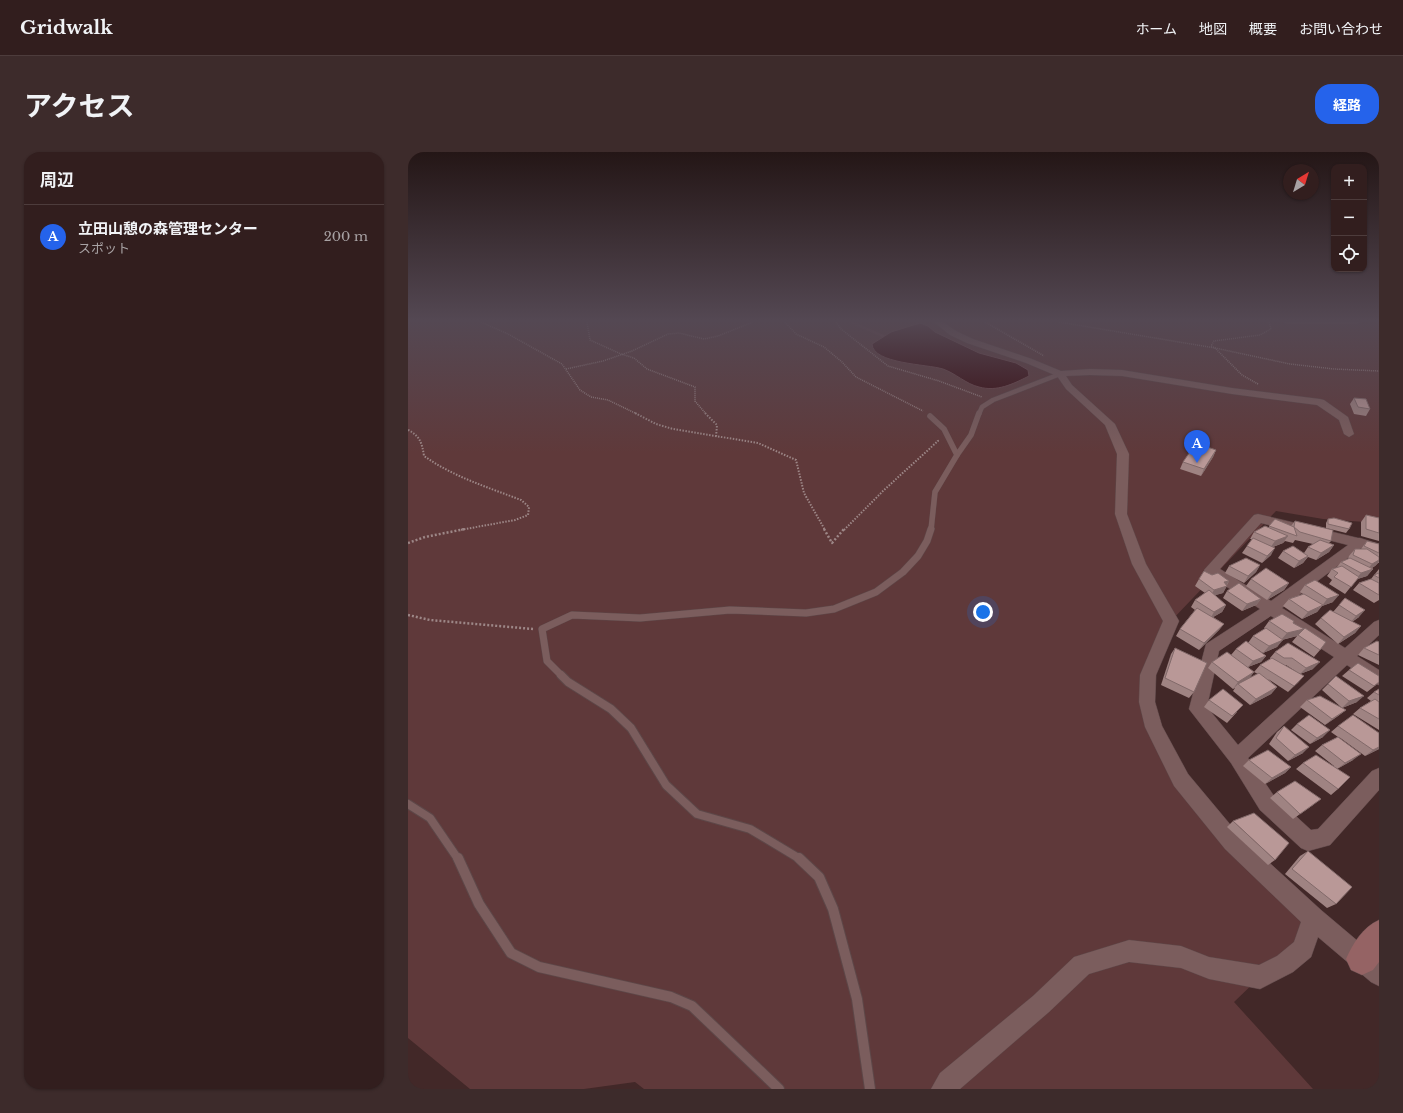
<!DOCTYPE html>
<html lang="ja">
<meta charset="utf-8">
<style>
body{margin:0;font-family:"Libre Baskerville","Noto Sans JP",serif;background:#3d2b2b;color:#f1f3f6}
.controls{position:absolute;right:12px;top:12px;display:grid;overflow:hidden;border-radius:8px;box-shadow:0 1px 3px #0004}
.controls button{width:36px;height:36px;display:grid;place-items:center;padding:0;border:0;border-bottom:1px solid #4d3c3c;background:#321e1e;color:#f1f3f6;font:20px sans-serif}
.compass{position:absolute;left:875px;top:12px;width:36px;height:36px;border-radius:50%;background:#321e1e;box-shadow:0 1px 3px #0004;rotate:38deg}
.you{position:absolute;left:575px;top:460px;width:14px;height:14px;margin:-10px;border:3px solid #fff;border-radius:50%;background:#1a73e8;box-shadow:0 0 0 6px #1a73e833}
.badge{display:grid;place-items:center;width:26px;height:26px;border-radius:50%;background:#2563eb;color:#fff;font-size:13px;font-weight:700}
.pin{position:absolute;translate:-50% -33px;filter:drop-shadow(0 1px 2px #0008)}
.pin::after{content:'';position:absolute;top:21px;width:14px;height:12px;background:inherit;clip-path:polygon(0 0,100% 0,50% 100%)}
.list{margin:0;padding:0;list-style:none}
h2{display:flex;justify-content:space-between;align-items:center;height:52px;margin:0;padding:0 16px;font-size:17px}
h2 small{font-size:13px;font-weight:400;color:#a8a2a4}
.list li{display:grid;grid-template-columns:26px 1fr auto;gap:12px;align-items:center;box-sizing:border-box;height:64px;padding:0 16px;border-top:1px solid #4d3c3c}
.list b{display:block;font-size:15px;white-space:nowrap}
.list p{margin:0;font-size:13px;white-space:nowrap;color:#a8a2a4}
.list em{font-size:13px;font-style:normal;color:#a8a2a4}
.icon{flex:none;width:22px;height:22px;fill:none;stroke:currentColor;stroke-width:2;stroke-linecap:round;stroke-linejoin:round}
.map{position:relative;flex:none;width:971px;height:937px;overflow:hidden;border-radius:16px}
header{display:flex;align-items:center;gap:24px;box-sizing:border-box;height:56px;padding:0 20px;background:#321e1e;border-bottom:1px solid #4d3c3c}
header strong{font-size:19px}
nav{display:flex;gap:22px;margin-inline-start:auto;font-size:14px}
.intro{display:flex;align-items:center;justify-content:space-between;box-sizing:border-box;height:96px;padding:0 24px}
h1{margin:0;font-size:28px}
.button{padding:10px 18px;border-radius:16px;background:#2563eb;color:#fff;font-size:14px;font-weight:700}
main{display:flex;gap:24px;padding:0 24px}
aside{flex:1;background:#321e1e;border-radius:16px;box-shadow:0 1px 3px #0004}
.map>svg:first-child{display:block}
</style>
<header>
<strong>Gridwalk</strong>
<nav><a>ホーム</a><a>地図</a><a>概要</a><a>お問い合わせ</a></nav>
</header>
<div class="intro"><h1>アクセス</h1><a class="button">経路</a></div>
<main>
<aside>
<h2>周辺<small></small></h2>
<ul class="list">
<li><span class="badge">A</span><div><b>立田山憩の森管理センター</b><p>スポット</p></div><em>200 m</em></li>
</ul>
</aside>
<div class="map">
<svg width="971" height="937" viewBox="0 0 971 937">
<rect width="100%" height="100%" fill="#422828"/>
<path fill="#5f393a" d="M0,170H971V371L915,367L868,359L763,469L739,550L773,628L905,766L895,797L852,825L826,850L905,937H236L227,930L176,937H62L0,886Z"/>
<path fill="#330005" stroke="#6d4448" d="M512,171L520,174L527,180L571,201L608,211L620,218L621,224C605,232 589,240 571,235C558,232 547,221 535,217C519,212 465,212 464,192L483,180Z"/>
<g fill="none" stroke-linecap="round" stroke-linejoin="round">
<path stroke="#6d4448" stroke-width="2.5" d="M443,170L475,184"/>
<g stroke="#5d4748" stroke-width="5.5">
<path id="lane-far4" d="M571,262L574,255L585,248L652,222"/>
</g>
<g stroke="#5d4748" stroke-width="6">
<g id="lane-far3">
<path d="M522,264L536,277L549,303L563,283L571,261"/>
<path d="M523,378L527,340L549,303"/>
</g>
</g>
<g stroke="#5d4748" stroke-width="8">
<path id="lane-far2" d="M154,524L139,509L134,477L164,463L232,466L322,458L398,461L426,457L468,440L495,420L510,404L519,389L523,377"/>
</g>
<g stroke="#5d4748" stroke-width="10">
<g id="lane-far1">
<path d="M153,523L160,530L203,557L223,576L258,633L289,662L342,677L392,707"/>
<path d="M0,652L22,666L50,707"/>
</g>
</g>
<g stroke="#5d4748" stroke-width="12">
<g id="lane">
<path d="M50,706L71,752L103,801L131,815L263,845L284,854L371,937"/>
<path d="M391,706L411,725L425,757L449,847L462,937"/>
</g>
</g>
<g stroke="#5d4748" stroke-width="1">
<g id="street">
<path d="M526,170H535L548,179L565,187L624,207L653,219L682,217L714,218L824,236L912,247L916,248L940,265L946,282L941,285L936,282L931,268L909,253L824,242L714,224L682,223L658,224L664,233L707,272L721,302L719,362L738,412L771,469L748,523L747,550L754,574L780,622L831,683L913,758L971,807V834L963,830L910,785L903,805L885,820L852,837L801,827L773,816L721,810L681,822L641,860L552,937H523L532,921L625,844L666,805L721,788L773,794L801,805L851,813L869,804L886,790L893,770L817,697L766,634L737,575L731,550L732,523L755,469L724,412L707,362L709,302L697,273L658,237L649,224L618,211L559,191L542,183Z"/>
<path d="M875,170H952L948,172H879Z"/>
<path d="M850,362L950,386H952L971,392V400L953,396L874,456L937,496L966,470L971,468V483L949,504L971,518V533L965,531L939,513L840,606L866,644L903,678L910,677L964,619L971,616V638L922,693L900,699L893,696L852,658L823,611L781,557L798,492L852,457L798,421L796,418L846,363ZM853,371L940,393L863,449L812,417ZM863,464L926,505L830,593L799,555L811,499Z"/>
</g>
</g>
<g stroke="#5d4748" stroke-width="1">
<path id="secondary" d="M971,768V810L965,818L954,823L943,818L938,807C945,791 955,775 971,768Z"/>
</g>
<g stroke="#9d8787" stroke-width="1.5" stroke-dasharray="1 1" stroke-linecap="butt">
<path d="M73,170L100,182L154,212L172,238L183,245L200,248L229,262"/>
<path d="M179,170L182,188L213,202L226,206L239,217L287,235V249L298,262"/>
<path d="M377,170L388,182L416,195L434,210L448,225L515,259"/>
<path d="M428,170L433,177L480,214L531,229L574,245"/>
<path d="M577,170L636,204"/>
<path d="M651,170L807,196L882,212L926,217L971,219"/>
<path d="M158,217L195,209L224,199L260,182L271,181L296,187L310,184L345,170"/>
<path d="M850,232L834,223L807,196L803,194L806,189L852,183L863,177L861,170"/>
</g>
<g stroke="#9d8787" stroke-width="2" stroke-dasharray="1.5 1.5" stroke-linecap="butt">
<path d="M227,261L248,272L265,277L350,291L388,308L396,341L417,378"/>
<path d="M297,261L309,273L308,285"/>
<path d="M0,278C12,284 14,291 16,304C46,325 79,335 113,348L121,355L120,363L107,368L52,378"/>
<path d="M436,378L476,338L530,289L529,287"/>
</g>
<g stroke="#9d8787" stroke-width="2.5" stroke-dasharray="2 2" stroke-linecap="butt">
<path d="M416,377L424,391L436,377"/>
<path d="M0,391L17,385L57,377"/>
<path d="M0,463L22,468L125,477"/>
</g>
<use href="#lane-far4" stroke="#7b5d5d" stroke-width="4.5"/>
<use href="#lane-far3" stroke="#7b5d5d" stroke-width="5.5"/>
<use href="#lane-far2" stroke="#7b5d5d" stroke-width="7"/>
<use href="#lane-far1" stroke="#7b5d5d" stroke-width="8"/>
<use href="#lane" stroke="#7b5d5d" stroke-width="10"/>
<use href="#street" fill="#7b5d5d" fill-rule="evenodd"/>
<use href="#secondary" fill="#956364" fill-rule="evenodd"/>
</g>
<g fill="#9f8382">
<path d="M946,246L962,257L958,264L946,262L942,252Z"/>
<path d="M808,298L805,305L793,324L772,317L775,310Z"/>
<path d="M958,363L971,366V389L953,384V370Z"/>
<path d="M867,367L883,374L887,369L923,389L921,391L926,393L921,400L908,408L900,405L895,411L886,416L870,406L875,399L896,401L900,395L905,392L887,388L885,391L877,389L875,391L865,395L863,403L854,411L834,401L844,387H842L846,380L860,376Z"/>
<path d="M920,367L941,377L938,381L918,376V371Z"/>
<path d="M959,389L971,392V411H970L967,414L964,416L965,417L959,424L949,427L937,442L921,432L924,428L919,424L924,417L928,416L933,410L940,407L941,404L947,397H953Z"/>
<path d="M852,413L848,420L836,431L817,421L821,414Z"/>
<path d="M971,417V448L966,451L945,438L951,431L963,427L966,423H968L967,422Z"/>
<path d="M804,423L821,429L815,441L807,443L818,453L814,460L805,465L816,472L811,478L791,498L768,484L772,477L787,458L783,455L787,448L797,441L787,434L791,427Z"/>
<path d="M843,427L881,431L876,438L859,448L838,434Z"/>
<path d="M897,433L925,450L914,454L909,460L894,467L875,454L881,447L895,442L892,440Z"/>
<path d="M819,439L853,447L848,453L834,459L815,446Z"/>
<path d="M937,446L951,465L944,470L953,474L947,481L930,492L907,472L913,466L925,460Z"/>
<path d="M861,469L885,471L912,498L906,505L884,490L889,484L874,488L869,495L855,501L843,493L858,504L853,510L840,515L846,520L841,526L850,522L846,520L852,513L862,507V506L867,500L880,491L905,517L892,522L878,513H876L896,524L880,540L860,527L869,535L863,542L842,553L825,539L827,536L825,537L800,516L804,510L823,503L828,497L840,491L845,484L857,477L856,476Z"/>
<path d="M971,490V513L950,503L956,496Z"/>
<path d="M767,496L786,540L781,546L753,533L763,502Z"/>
<path d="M941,518L968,533L959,540L934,524Z"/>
<path d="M920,532L949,550L934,556L914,538Z"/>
<path d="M971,537V578L945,562L952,556L963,549L959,546L966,540Z"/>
<path d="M801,548L829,560L819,571L796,555Z"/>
<path d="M899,548L938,558L930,564L917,573L892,555Z"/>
<path d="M889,572L915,585L902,592L883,578Z"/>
<path d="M876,574L895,601L880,609L861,592L869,580Z"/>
<path d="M930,574L971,597L957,604L931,585L945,608L929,617L930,637L923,643L888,617L895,611L926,614L907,599L914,593L930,585L923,580Z"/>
<path d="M841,608L883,615L877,621L857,632L835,614Z"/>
<path d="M869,640L905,653L885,667L862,646Z"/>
<path d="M825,669L867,708L860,713L819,675Z"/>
<path d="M900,699L928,752L919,756L877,722L892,704Z"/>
</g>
<g fill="#826a6a">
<path d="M808,298L805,305L793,324L796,317Z"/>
<path d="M880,384L875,391L862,396L867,389Z"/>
<path d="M926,393L921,400L908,408L913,401Z"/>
<path d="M867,396L863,403L854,411L859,404Z"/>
<path d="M900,404L895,411L886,416L891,409Z"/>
<path d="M971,408V410L967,414L958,419L965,417L959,424L947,428L953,421L958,419L964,412Z"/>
<path d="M852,413L848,420L836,431L840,424Z"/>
<path d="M821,429L818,434H819L815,441L802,445L806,438L816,430Z"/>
<path d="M881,431L876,438L859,448L864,441Z"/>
<path d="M931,443L925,450L914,454L909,460L894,467L900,460L914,454L919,447Z"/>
<path d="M853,447L848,453L834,459L839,452Z"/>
<path d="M818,453L814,460L802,467L806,460Z"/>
<path d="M957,458L951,465L942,471L948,464Z"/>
<path d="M816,472L811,478L791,498L796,491Z"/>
<path d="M953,474L947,481L930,492L936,485Z"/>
<path d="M896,477L889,484L873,488L879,481Z"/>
<path d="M875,488L869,495L855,501L861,494Z"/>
<path d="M858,504L853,510L840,515L845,509Z"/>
<path d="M912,510L905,517L892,522L898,516Z"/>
<path d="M846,520L841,527L830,532L825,537L830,530Z"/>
<path d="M896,524L890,531L880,540Z"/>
<path d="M869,535L863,542L842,553L848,547Z"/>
<path d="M956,544L949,550L934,556L941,549Z"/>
<path d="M938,558L930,564L917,573L924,567Z"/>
<path d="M922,578L915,585L902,592L909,586Z"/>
<path d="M901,595L895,601L880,609L887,603Z"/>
<path d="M971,595V597L957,604L965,598Z"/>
<path d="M953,602L945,608L929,617L937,611Z"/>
<path d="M883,615L877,621L857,632L864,626Z"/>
</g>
<g fill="#b99897" stroke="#826a6a">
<path d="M946,246L958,247L962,257L950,255Z"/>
<path d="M788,291L808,298L796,317L775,310Z"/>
<path d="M958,363L971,366V381L958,377Z"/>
<path d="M926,366L944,371L941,377L920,372V367Z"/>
<path d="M867,367L886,375L889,384L861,374Z"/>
<path d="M887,369L925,378L923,389L892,380L886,375Z"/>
<path d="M857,374L880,384L867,389L846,380Z"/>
<path d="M845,386L867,396L859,404L839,394Z"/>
<path d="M912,388L926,393L913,401L900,395Z"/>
<path d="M959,389L971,392V401L956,394Z"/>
<path d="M885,394L900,404L891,409L875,399Z"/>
<path d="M947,397H959L971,405V408L964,412L945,403Z"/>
<path d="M838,406L852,413L840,424L821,414Z"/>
<path d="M942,406L965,417L953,421L933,410Z"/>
<path d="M934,414L951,425L943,435L926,425L930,421L924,417Z"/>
<path d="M858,416L881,431L864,441L843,427Z"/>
<path d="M796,419L804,423L810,421L821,429L816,430L819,434L806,438L791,427Z"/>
<path d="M971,421V426L966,423Z"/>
<path d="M963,427L971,431V443L951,431Z"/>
<path d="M907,428L931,443L919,447L897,433Z"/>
<path d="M831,431L853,447L839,452L819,439Z"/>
<path d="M801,438L818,453L806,460L787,448Z"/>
<path d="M896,442L915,453L900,460L881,447Z"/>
<path d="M937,446L957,458L948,464L931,453Z"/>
<path d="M789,456L816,472L796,491L772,477Z"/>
<path d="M922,458L953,474L936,485L913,466Z"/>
<path d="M874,462L886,469L885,471L896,477L879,481L861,469Z"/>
<path d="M858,476L875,488L861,494L845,484Z"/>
<path d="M897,476L918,490L912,498L890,483Z"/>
<path d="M838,489L858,504L845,509L828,497Z"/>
<path d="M969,489L971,490V503L956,496Z"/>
<path d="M880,491L912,510L898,516L884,506H876L867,500Z"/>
<path d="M767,496L799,511L786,540L757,526Z"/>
<path d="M819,500L846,520L830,530L804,510Z"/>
<path d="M864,506L896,524L886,534L852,513Z"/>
<path d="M950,511L971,524V530L966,534L941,518Z"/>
<path d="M851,521L869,535L848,547L830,532Z"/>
<path d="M928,524L956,544L941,549L920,532Z"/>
<path d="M815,537L835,553L824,564L801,548Z"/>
<path d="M971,537V543L966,540Z"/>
<path d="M912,544L938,558L924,567L899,548Z"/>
<path d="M967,547L971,550V567L952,556Z"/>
<path d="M901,563L922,578L909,586L889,572Z"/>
<path d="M945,563L971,581V595L965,598L930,574Z"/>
<path d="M876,574L901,595L887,603L868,586Z"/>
<path d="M930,585L953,602L937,611L914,593Z"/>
<path d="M860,598L883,615L864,626L841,608Z"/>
<path d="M908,603L942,625L930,637L895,611Z"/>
<path d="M887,629L913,647L892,662L869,640Z"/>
<path d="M846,661L881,691L867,708L825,669Z"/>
<path d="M900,699L944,735L928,752L884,717Z"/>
</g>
<linearGradient id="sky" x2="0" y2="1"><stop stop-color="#241616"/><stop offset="0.56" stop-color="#544853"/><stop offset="1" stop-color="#544853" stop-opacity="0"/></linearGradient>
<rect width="971" height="301" fill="url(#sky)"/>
</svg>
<div class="controls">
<button>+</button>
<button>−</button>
<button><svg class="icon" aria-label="locate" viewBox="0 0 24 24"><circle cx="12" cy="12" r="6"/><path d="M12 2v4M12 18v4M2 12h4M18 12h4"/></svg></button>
</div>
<svg class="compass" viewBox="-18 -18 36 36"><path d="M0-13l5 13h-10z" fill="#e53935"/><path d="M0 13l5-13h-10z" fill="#a8a2a4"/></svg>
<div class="you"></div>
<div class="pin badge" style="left:789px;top:311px">A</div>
</div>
</main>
